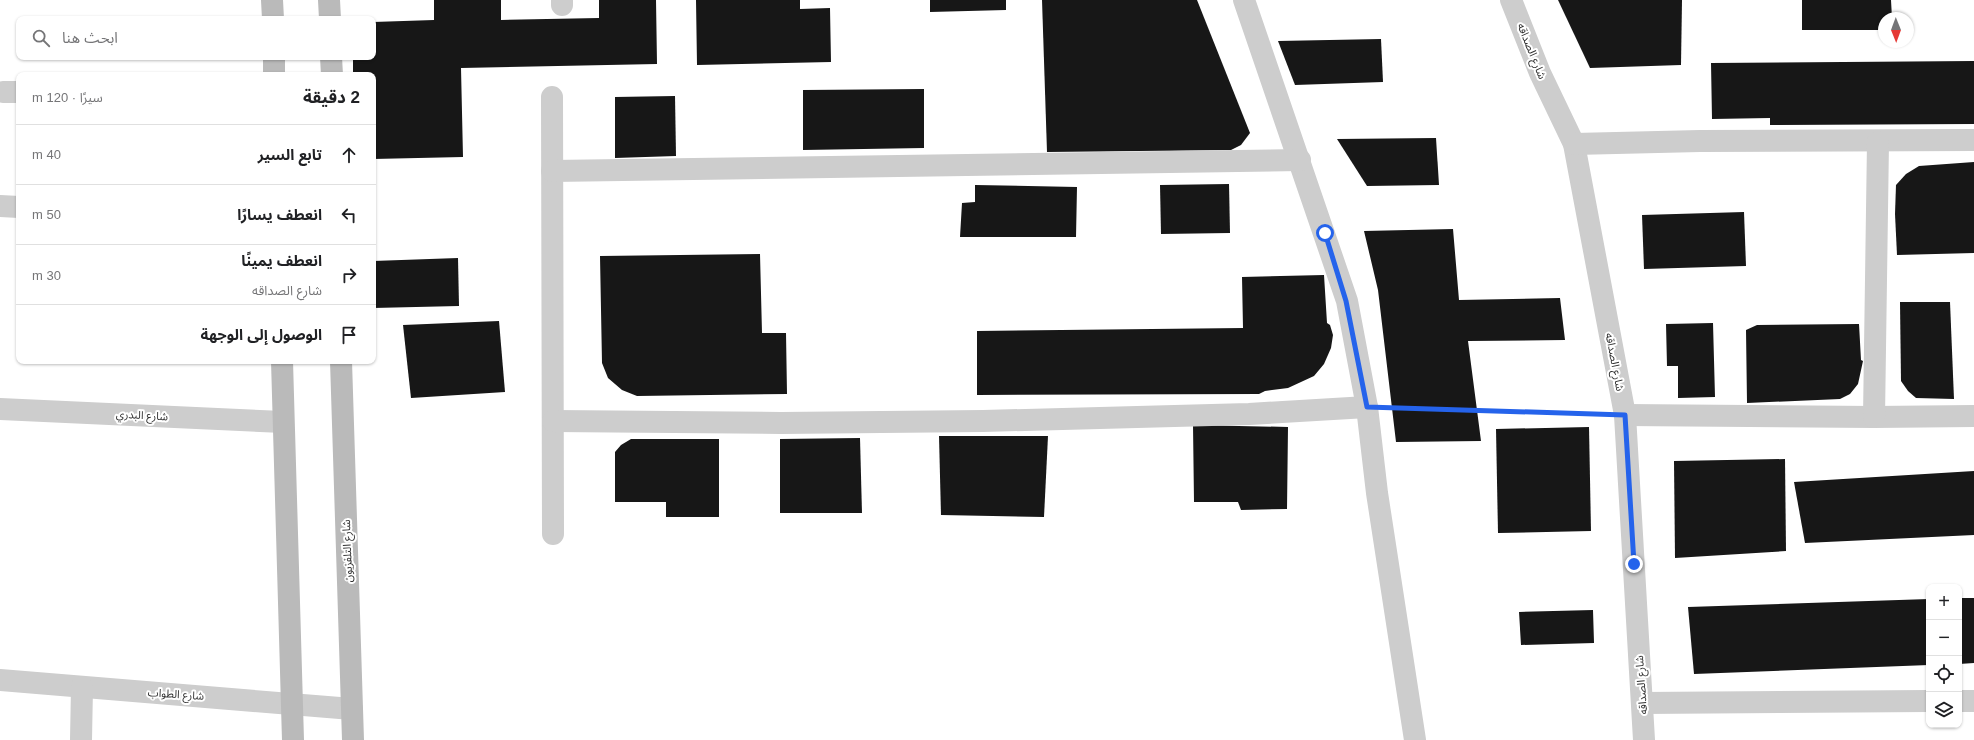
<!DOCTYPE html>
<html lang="ar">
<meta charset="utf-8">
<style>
body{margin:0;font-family:Helvetica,"Noto Sans Arabic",sans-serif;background:#f6f6f6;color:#202124;direction:rtl}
.controls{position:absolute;right:12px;bottom:12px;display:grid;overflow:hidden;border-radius:8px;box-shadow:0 1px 3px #0004}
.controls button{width:36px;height:36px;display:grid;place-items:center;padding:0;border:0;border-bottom:1px solid #e0e0e0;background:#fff;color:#202124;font:20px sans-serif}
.compass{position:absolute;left:1878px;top:12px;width:36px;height:36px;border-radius:50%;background:#fff;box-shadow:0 1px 3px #0004;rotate:179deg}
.stop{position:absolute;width:12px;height:12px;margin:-9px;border:3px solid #2563eb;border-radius:50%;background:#fff}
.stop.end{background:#2563eb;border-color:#fff;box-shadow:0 1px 4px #0008}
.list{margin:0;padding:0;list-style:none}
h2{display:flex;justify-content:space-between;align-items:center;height:52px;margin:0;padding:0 16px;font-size:17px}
h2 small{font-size:13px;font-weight:400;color:#757577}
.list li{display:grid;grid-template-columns:26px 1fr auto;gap:12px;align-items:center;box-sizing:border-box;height:60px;padding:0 16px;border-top:1px solid #e0e0e0}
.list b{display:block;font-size:15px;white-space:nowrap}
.list p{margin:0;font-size:13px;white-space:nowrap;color:#757577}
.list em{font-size:13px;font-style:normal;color:#757577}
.icon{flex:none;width:22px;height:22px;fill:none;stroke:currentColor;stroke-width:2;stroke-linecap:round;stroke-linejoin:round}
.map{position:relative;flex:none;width:1974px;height:740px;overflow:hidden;direction:ltr}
.search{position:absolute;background:#fff;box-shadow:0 1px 3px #0004;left:16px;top:16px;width:360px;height:44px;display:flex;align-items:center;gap:10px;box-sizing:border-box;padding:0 14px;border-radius:8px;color:#757577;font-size:15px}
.panel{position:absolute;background:#fff;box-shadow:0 1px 3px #0004;left:16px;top:72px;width:360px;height:292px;border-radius:8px;direction:rtl}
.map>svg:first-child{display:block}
</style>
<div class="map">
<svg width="1974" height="740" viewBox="0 0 1974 740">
<rect width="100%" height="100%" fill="#fff"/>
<g fill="#171717">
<path d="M434,0H501V20L599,18V0H656L657,64L461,68L463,157L373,159V75H353V57H373V22L434,20Z"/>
<path d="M696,0H800V9L830,8L831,62L697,65Z"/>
<path d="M930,0H1006V10L930,12Z"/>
<path d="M1042,0H1197L1250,133L1241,145L1231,150L1047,152Z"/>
<path d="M1558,0H1682L1681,65L1590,68Z"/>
<path d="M1802,0H1891L1892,18H1884V30H1802Z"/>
<path d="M1381,39L1383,82L1295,85L1278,41Z"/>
<path d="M1974,61V124L1770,125V118L1712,119L1711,63Z"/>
<path d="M924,89V148L803,150V90Z"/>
<path d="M675,96L676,156L615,158V97Z"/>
<path d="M1436,138L1439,185L1367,186L1337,139Z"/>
<path d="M1974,162V253L1897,255L1895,214L1896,185L1906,174L1919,166Z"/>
<path d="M1229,184L1230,233L1161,234L1160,185Z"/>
<path d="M975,185L1077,187L1076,237H960L962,203L975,202Z"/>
<path d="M1744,212L1746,266L1644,269L1642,215Z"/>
<path d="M1453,229L1459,300L1560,298L1565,340L1468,341L1481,441L1396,442L1378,290L1364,231Z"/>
<path d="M760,254L762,333H786L787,394L637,396L622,390L608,378L602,363L600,256Z"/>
<path d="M458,258L459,306L373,308V261Z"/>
<path d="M1324,275L1327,323L1330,325L1333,335L1331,348L1324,364L1314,376L1288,388L1265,391L1259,394L977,395V331L1243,328L1242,277Z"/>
<path d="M1900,302H1950L1954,399L1916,398L1908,391L1901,381Z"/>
<path d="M499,321L505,392L411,398L403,325Z"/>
<path d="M1713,323L1715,397L1678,398V366H1667L1666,324Z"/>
<path d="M1859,324L1861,360L1863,361L1858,384L1850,394L1840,399L1747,403L1746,330L1757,325Z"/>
<path d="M1193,425L1288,427L1287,509L1241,510L1238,502H1194Z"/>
<path d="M1589,427L1591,531L1498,533L1496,429Z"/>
<path d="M939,436H1048L1044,517L941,515Z"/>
<path d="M860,438L862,513H780V439Z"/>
<path d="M631,439H719V517H666V502H615V452L621,445Z"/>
<path d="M1785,459L1786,551L1675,558L1674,461Z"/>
<path d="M1974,471V535L1805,543L1794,482Z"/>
<path d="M1959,598H1974V663L1959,664Z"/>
<path d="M1929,599V665L1694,674L1688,607Z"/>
<path d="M1593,610L1594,643L1521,645L1519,612Z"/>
</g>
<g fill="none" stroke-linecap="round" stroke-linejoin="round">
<path stroke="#cdcdcd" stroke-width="2.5" stroke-dasharray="2 2" stroke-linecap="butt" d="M1396,408L1596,414"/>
<g stroke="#cdcdcd" stroke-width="22">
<path d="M1244,0L1347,301L1367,407L1377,493L1415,740"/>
<path d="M1511,0L1540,73L1574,144L1625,415L1644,740"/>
<path d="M562,5V0"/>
<path d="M3,92H19"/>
<path d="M552,97L553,534"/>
<path d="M1574,144L1700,141L1974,140"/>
<path d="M552,171L1300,160"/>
<path d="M0,206L19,207"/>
<path d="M0,409L283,422"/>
<path d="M1625,415L1874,417L1974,416"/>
<path d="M1874,417L1878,142"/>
<path d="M553,421L781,423L983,421L1249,414L1367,407"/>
<path d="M0,680L352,709"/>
<path d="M1959,701H1974"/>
<path d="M1642,703L1929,701"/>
<path d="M81,740L82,687"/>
</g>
<g stroke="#bababa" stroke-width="22">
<path d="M272,0L273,19"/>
<path d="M329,0L330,19"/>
<path d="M274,57V75"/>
<path d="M331,57L332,75"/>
<path d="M282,361L293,740"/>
<path d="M341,361L353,740"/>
</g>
</g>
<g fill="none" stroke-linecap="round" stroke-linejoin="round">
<path stroke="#2563eb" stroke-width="5" d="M1325,233L1346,301L1367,407L1625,415L1634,564"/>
</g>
<g text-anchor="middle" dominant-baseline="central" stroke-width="4" stroke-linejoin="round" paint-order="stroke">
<g font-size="11" fill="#303030" stroke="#fff">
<text transform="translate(1532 51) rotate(68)">شارع الصداقه</text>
<text transform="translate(1615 362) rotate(79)">شارع الصداقه</text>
<text transform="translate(142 415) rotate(3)">شارع البدري</text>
<text transform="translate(347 551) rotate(-92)">شارع التلفزيون</text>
<text transform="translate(1641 685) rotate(-94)">شارع الصداقه</text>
<text transform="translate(176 694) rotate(4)">شارع الطواب</text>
</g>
</g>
</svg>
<div class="controls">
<button>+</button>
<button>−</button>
<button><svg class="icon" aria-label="locate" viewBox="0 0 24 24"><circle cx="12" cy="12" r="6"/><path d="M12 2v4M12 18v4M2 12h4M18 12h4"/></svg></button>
<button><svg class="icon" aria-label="layers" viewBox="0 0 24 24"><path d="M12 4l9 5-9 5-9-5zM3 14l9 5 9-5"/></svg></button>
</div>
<svg class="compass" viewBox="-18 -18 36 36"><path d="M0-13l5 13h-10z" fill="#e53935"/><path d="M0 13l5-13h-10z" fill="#757577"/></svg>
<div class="stop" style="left:1325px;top:233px"></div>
<div class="stop end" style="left:1634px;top:564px"></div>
<div class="search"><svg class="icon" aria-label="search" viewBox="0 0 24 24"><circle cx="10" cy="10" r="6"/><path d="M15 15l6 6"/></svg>ابحث هنا</div>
<section class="panel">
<h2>2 دقيقة<small>سيرًا · 120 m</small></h2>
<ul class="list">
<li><svg class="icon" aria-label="ahead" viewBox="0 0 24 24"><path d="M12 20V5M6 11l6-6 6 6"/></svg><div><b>تابع السير</b></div><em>40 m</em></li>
<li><svg class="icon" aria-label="left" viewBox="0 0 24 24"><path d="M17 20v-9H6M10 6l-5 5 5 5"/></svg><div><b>انعطف يسارًا</b></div><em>50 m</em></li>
<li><svg class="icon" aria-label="right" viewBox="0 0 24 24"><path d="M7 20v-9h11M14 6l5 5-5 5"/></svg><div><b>انعطف يمينًا</b><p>شارع الصداقه</p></div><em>30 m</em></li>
<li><svg class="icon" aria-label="arrive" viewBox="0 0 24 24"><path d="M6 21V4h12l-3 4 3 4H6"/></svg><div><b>الوصول إلى الوجهة</b></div></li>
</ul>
</section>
</div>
